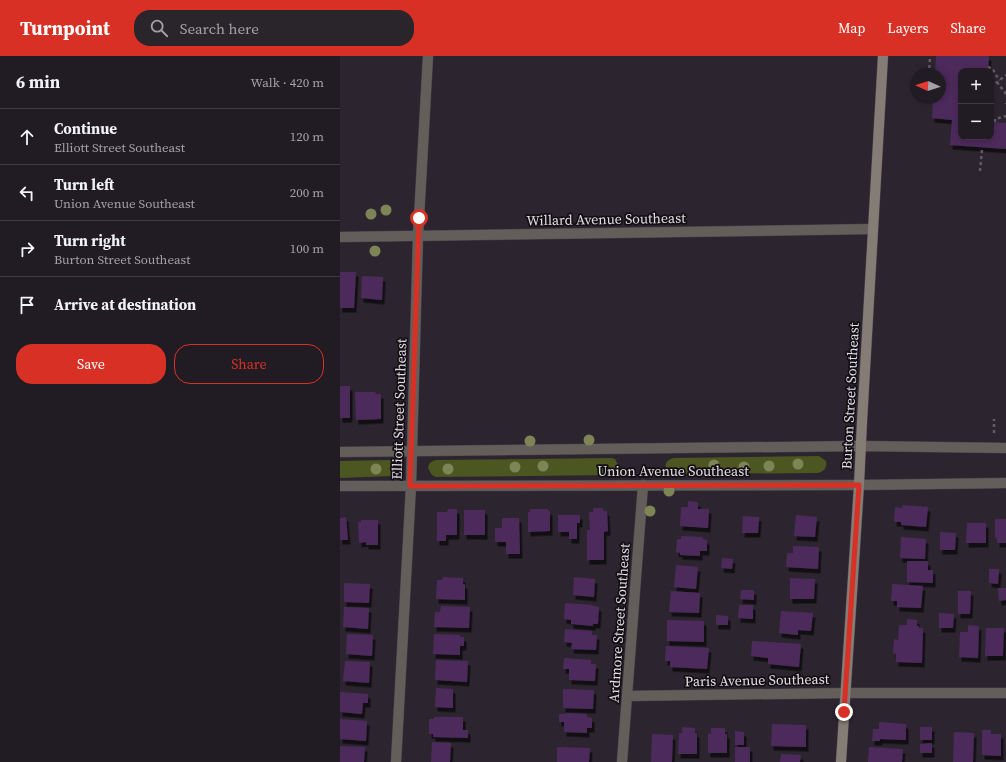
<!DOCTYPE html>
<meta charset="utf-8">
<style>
body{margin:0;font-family:"Source Serif 4",serif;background:#29252b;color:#f1f3f6}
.controls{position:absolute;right:12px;top:12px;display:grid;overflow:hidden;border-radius:8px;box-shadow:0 2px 6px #0003}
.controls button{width:36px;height:36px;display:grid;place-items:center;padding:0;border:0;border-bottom:1px solid #3e3a41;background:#211c23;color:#f1f3f6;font:20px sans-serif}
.compass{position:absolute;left:570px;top:12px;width:36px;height:36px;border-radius:50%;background:#211c23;box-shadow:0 2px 6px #0003;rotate:273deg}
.stop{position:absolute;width:12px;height:12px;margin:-9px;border:3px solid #d93025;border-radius:50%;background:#fff}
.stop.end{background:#d93025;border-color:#fff;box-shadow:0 1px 4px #0008}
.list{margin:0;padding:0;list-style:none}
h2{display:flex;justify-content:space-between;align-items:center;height:52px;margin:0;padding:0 16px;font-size:17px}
h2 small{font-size:13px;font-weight:400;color:#a2a1a6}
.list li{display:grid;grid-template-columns:26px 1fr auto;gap:12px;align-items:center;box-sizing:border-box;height:56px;padding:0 16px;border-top:1px solid #3e3a41}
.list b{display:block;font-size:15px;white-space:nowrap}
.list p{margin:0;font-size:13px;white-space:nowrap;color:#a2a1a6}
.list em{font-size:13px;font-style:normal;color:#a2a1a6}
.actions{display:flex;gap:8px;padding:12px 16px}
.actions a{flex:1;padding:9px 0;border:1px solid #d93025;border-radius:16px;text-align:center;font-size:14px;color:#d93025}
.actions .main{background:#d93025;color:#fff}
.icon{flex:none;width:22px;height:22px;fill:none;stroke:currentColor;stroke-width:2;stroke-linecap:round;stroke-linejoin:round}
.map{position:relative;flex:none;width:666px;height:706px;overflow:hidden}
header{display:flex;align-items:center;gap:24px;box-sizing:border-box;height:56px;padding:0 20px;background:#d93025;color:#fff}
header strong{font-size:19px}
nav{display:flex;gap:22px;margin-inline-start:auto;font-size:14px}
.search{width:280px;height:36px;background:#29252b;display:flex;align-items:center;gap:10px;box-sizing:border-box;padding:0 14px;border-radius:16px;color:#a2a1a6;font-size:15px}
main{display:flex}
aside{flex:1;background:#211c23}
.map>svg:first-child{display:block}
</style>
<header>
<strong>Turnpoint</strong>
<div class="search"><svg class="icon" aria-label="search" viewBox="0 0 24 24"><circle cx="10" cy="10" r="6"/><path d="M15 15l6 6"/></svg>Search here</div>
<nav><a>Map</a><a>Layers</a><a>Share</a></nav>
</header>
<main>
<aside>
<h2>6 min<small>Walk · 420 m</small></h2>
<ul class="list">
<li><svg class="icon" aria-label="ahead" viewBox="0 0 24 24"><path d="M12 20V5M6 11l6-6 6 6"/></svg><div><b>Continue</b><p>Elliott Street Southeast</p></div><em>120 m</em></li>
<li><svg class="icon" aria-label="left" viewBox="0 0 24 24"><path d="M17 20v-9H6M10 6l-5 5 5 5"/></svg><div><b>Turn left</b><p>Union Avenue Southeast</p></div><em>200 m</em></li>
<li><svg class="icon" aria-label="right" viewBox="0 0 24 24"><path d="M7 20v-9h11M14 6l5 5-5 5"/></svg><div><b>Turn right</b><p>Burton Street Southeast</p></div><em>100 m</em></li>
<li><svg class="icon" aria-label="arrive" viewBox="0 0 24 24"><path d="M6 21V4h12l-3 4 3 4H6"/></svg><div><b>Arrive at destination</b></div></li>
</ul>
<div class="actions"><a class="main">Save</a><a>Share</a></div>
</aside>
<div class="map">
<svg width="666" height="706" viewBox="0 0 666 706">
<defs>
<filter id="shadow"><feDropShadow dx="2.5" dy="4.5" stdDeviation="0" flood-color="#0009"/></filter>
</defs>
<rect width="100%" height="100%" fill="#2c252f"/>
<g fill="#4c5620">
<path d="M479,400L486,405C487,411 485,415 478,417L333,418C323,415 323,404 334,402Z"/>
<path d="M271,402L275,403L279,411C277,416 275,418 270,419L96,421L92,419L88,412C89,407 91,405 96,404Z"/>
<path d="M50,404L54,405L57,409L56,417L53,420L0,422V405Z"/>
</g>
<g fill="#4d2b5b" filter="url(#shadow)">
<path d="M596,0H649L648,15H621V81H651V66L666,67V93L610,89L612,64L592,62L593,42H600V18H595Z"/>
<path d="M0,216H16L14,252H0Z"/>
<path d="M22,220L43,221L42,244L21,242Z"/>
<rect x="0" y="330" width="10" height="32"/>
<path d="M15,336H35L36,338H41V363L16,364Z"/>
<path d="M348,445L358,446V453H369L368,472L340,470L341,451H348Z"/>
<path d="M562,449L588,451L586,471L561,469V466H554L555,451L562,452Z"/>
<path d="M253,452H263V455H267L268,475L264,476V504H247V474H250L249,456H253Z"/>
<path d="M108,453H117V479H106V485H97V456H107Z"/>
<path d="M190,453H208V455H210V475L188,476V456H190Z"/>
<rect x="124" y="454" width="21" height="25"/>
<path d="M218,459H240V467H237V483H229V476H218Z"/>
<path d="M456,459L477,461L475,481L454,480Z"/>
<path d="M403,460L419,461L418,477H402Z"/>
<path d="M6,461L8,484H0V462Z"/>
<path d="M162,462H179L180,498H166V486H155V472H162Z"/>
<path d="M655,463H666V487H657V481L655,482Z"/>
<path d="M21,464H38V489H26V486L19,487L18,466H21Z"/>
<path d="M627,467H646V487H626Z"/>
<path d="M600,476L616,477L615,494H600Z"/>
<path d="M341,480L363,481L362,483L367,484V495H360V500L340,499V497L336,496L337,483H341Z"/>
<path d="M561,481L586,483L585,503L560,502Z"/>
<path d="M453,490L479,491L478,513L446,511L447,497H453Z"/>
<path d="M382,502L393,503L392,513L381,512Z"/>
<path d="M567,505H588V514H593V527L567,526Z"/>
<path d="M336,509L358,511L356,533L334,531Z"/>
<path d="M649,513H659L658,528L649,527Z"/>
<path d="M103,521L123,522V528H125V544L96,543L97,524H102Z"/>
<path d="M234,521L255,523L254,541L233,539Z"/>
<path d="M450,522L475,523L474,543H450Z"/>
<path d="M4,527L30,528L29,547L4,546Z"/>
<path d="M552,528L583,530L581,552L557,551V545H551Z"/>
<path d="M658,532H666V544L659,545Z"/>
<path d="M401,534H414V544L400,543Z"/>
<path d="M331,535L360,537L359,557L329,556Z"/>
<path d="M618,535H631L630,558H618Z"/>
<path d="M225,547L253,549V550L259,551L258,568H253V570L231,568V564L224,563Z"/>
<path d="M399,549H413V563L398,562Z"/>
<path d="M101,550L130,551L129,572L94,571L95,556H100Z"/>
<path d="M4,551L29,552L28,573L3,571Z"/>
<path d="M441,555L473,557L471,575L458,574V579L439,577Z"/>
<path d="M599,557L614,558L613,572H599Z"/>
<path d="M376,559L388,560V569H376Z"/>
<path d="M567,563L577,564V570H579V572H583L582,607L556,606V598L553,597L554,583L558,584L559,569H567Z"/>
<path d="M327,564L364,565V586L327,585Z"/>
<path d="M628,569L639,570L638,602L619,601L620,576H628Z"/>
<path d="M646,572H664L663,600H645Z"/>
<path d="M225,573L252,575V579H257L256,594L231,593L232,587L224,586Z"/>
<path d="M7,578L33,579L32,600L6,598Z"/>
<path d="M94,578L120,579V581H124V590H120V599L93,598Z"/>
<path d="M412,585L461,588L459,611L428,608V602L411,600Z"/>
<path d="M326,590L369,592L367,613L330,611V605H325Z"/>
<path d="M224,602L251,604V608H256L255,625L229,624V613H223Z"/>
<path d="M96,604L128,605L127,626L95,624Z"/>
<path d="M5,605L30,606L29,627L3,625Z"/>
<path d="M96,632L113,633V652L95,651Z"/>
<path d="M223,633L254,634L253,653L223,652Z"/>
<path d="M0,636L28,638V647H23L22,658L0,656Z"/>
<path d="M225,657L247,658V661L252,662V672H247V677L224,676V666H219V658H225Z"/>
<path d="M94,661H123V674H128V682L93,681V678H89V663H94Z"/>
<path d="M0,663L27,665L26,685L0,683Z"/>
<path d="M539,666L566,668V684L540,683V685H532L533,673H539Z"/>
<path d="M432,668L466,669V691L431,690Z"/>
<path d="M342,671L355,672V677H357V698H338L339,677H342Z"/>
<rect x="580" y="671" width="12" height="13"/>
<path d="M371,672H385V678H387V697H368V678H371Z"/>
<path d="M642,674H651V678H661V700L642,699Z"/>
<path d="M395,675L404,676V689H395Z"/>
<path d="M614,676L634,677L633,706H613Z"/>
<path d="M312,678L333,679L332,706H311Z"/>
<path d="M92,686L111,687L110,706H91Z"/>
<path d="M592,687V697H580V688Z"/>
<path d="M0,690L25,691L24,706H0Z"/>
<path d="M217,691L250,692L249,706H217Z"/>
<rect x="395" y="691" width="15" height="15"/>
<path d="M529,691L563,693L562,706H528Z"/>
<path d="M441,698L461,699L460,706H440Z"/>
</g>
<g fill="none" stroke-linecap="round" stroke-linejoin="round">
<g stroke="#49424c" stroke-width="11">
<g id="minor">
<path d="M0,181L533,173"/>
<path d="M0,396L521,390L666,392"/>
<path d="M0,430L519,429L666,427"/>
<path d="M288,640L505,637H666"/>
<path d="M56,706L71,430L78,180L88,0"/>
<path d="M282,706L303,429"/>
</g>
</g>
<g stroke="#49424c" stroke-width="11">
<path id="secondary" d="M501,706L519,429L522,366L543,0"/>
</g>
<g stroke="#635c65" stroke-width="2.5" stroke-dasharray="3 3" stroke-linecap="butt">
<path d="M648,11L653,13L655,18L660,24"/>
<path d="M589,18L590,0"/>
<path d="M657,26L666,38"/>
<path d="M651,31L666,19"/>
<path d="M666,47V48"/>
<path d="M655,66V63L666,60"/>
<path d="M640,115L642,94"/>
<path d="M654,377V363"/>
</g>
<use href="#minor" stroke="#635e5a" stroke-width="10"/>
<use href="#secondary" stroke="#847d75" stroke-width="10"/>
</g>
<g fill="#7d8456">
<circle cx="46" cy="154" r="5.5"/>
<circle cx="31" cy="158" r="5.5"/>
<circle cx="35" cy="195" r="5.5"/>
<circle cx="249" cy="384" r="5.5"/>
<circle cx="190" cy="385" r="5.5"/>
<circle cx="458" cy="408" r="5.5"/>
<circle cx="374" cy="409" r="5.5"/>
<circle cx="203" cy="410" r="5.5"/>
<circle cx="429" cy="410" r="5.5"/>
<circle cx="175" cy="411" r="5.5"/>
<circle cx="404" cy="411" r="5.5"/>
<circle cx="36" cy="413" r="5.5"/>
<circle cx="108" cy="413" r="5.5"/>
<circle cx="329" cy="435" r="5.5"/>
<circle cx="310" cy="455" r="5.5"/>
</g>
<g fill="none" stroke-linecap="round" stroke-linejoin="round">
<path stroke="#d93025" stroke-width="5" d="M79,162L70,430L519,429L504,656"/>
</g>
<g text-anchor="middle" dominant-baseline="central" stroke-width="3.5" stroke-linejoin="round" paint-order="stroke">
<g font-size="14" fill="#e1dce3" stroke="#130f14">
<text transform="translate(266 163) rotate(-1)">Willard Avenue Southeast</text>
<text transform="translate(510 340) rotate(-87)">Burton Street Southeast</text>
<text transform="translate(59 353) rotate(-88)">Elliott Street Southeast</text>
<text x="333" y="415">Union Avenue Southeast</text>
<text transform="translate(279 567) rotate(-86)">Ardmore Street Southeast</text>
<text transform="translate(417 624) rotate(-1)">Paris Avenue Southeast</text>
</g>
</g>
</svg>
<div class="controls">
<button>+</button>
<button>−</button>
</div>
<svg class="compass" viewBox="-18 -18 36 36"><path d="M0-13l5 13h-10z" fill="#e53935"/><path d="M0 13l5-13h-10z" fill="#a2a1a6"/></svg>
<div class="stop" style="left:79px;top:162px"></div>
<div class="stop end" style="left:504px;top:656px"></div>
</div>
</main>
